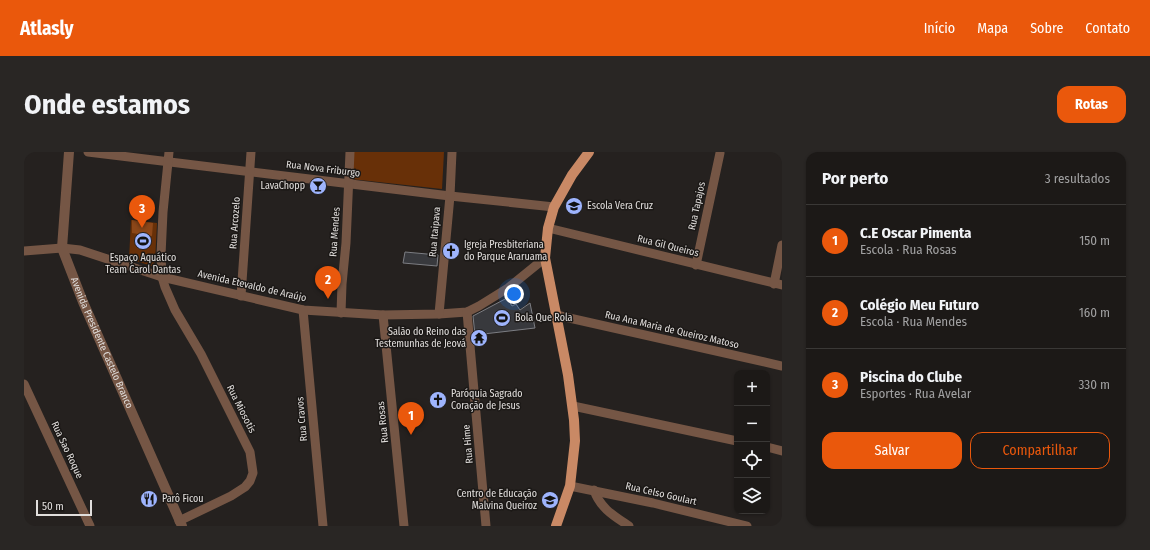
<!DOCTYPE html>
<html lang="pt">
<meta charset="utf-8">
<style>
body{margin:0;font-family:"Fira Sans Condensed",sans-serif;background:#292624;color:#f1f3f6}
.controls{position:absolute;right:12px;bottom:12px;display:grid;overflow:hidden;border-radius:8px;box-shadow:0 1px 3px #0004}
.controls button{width:36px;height:36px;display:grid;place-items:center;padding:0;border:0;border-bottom:1px solid #3a3836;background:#1c1917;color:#f1f3f6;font:20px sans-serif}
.scale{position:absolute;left:12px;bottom:10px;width:56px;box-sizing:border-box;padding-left:4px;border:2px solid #e1dedc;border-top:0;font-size:11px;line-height:14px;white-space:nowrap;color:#e1dedc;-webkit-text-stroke:3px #1b1816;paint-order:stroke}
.you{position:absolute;left:490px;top:142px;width:14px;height:14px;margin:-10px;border:3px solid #fff;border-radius:50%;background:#1a73e8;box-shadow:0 0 0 6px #1a73e833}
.badge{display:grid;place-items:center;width:26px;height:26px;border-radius:50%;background:#ea580c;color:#fff;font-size:13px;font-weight:700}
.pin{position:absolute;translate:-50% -33px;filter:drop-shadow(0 1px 2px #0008)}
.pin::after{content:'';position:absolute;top:21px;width:14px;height:12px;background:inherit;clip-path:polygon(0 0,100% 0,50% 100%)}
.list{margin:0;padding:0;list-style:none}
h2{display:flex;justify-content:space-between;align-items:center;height:52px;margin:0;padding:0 16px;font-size:17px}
h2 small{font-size:13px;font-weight:400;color:#a0a0a1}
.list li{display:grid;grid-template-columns:26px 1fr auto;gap:12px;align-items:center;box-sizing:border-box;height:72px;padding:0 16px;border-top:1px solid #3a3836}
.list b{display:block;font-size:15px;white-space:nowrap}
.list p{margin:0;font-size:13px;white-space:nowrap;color:#a0a0a1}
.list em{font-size:13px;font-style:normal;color:#a0a0a1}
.actions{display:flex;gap:8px;padding:12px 16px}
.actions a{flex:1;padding:9px 0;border:1px solid #ea580c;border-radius:12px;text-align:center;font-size:14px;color:#ea580c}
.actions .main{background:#ea580c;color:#fff}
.icon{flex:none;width:22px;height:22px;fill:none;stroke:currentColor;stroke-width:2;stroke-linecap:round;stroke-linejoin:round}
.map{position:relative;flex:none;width:758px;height:374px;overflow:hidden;border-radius:12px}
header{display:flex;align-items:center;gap:24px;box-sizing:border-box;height:56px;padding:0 20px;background:#ea580c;color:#fff}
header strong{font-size:19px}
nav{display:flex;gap:22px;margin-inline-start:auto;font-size:14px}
.intro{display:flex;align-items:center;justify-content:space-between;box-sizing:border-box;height:96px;padding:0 24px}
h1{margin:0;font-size:28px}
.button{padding:10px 18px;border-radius:12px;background:#ea580c;color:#fff;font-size:14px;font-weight:700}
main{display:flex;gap:24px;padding:0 24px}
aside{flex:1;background:#1c1917;border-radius:12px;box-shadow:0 1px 3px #0004}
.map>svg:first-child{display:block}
</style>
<header>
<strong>Atlasly</strong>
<nav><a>Início</a><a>Mapa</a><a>Sobre</a><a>Contato</a></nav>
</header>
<div class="intro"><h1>Onde estamos</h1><a class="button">Rotas</a></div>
<main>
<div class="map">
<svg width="758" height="374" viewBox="0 0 758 374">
<rect width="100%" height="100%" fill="#25211f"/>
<g fill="#683008">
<path d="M329,0H420L418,37L327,27Z"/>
<path d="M107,68L133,71L131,110L128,114L105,107Z"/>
</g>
<path fill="#8c4719" d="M108,68L129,71L128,84L108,81Z"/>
<g fill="#38393d" stroke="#7c7d82">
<path d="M381,100L414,103L413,114L379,111Z"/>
<path d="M483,146L488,154L492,152L496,158L506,151L511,176L451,183L449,164Z"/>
</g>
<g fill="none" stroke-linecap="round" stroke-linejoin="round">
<g stroke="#755645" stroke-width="9">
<path d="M64,0L426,44L530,55"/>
<path d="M145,0L139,60L137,103L138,125L141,135L151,158L177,202L226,300L229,321L226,329L221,335L207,344L155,369"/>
<path d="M524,76L758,133"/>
<path d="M0,99L38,96L56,98L138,125L279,158L359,163L415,162L443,160L455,154L484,136L521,106"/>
<path d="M672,113L696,1"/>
<path d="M750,132L758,93"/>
<path d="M217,144L227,0"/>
<path d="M279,158L299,374"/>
<path d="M443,160L462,374"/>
<path d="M317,161L318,132L322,91L326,0"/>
<path d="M415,162L426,44L428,0"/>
<path d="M359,163L380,374"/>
<path d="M532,163L758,214"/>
<path d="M0,232L66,374"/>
<path d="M549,254L713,289"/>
<path d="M743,295L758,299"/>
<path d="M546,334L629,351L723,374"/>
<path d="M570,338C576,356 590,364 605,374"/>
</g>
<path stroke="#755645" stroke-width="10" id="s1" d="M45,0L38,96L59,150L158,374"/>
<path stroke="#c98965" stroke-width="10" d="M532,374L546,334L551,289L550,268L544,223L521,106L524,76L530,55L548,23L565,0"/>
</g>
<defs>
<g id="bar-disc" transform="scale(0.9)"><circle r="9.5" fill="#9eb4fd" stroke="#1b1816"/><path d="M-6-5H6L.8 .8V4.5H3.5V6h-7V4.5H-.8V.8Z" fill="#111"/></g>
<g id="school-disc" transform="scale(0.9)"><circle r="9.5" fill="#9eb4fd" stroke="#1b1816"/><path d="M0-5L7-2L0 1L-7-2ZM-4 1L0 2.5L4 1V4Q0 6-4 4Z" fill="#111"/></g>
<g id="stadium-disc" transform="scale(0.9)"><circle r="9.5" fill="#9eb4fd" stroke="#1b1816"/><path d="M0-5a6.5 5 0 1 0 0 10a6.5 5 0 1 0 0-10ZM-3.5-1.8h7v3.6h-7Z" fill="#111"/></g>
<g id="church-disc" transform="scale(0.9)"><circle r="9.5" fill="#9eb4fd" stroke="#1b1816"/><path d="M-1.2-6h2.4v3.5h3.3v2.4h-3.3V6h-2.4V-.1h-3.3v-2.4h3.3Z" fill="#111"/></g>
<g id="temple-disc" transform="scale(0.9)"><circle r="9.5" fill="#9eb4fd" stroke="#1b1816"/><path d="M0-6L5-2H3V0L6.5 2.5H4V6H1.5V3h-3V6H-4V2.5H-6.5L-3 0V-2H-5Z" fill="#111"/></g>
<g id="restaurant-disc" transform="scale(0.9)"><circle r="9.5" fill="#9eb4fd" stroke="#1b1816"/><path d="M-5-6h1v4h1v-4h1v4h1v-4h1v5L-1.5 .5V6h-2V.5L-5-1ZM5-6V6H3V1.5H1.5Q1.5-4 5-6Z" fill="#111"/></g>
</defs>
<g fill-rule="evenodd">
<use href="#bar-disc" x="294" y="34"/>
<use href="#school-disc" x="550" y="54"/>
<use href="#stadium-disc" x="119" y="89"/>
<use href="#church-disc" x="427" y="99"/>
<use href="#stadium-disc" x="478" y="166"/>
<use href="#temple-disc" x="455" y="186"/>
<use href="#church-disc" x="414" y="248"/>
<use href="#restaurant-disc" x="125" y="347"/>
<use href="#school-disc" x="526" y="348"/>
</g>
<g text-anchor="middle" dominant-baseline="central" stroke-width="3" stroke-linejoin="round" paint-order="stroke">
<g font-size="10" fill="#e1dedc" stroke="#1b1816">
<text transform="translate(299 17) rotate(7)">Rua Nova Friburgo</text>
<text transform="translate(673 54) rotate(-78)">Rua Tapajos</text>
<text transform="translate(211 71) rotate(-86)">Rua Arcozelo</text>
<text transform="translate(311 80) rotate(-86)">Rua Mendes</text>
<text transform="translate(411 80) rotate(-85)">Rua Itaipava</text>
<text transform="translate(644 94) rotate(14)">Rua Gil Queiros</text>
<text transform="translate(228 134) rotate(13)">Avenida Etevaldo de Araújo</text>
<text transform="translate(648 178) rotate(13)">Rua Ana Maria de Queiroz Matoso</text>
<text stroke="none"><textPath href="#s1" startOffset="199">Avenida Presidente Castelo Branco</textPath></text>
<text transform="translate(217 257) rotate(63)">Rua Miosotis</text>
<text transform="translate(278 267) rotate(-95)">Rua Cravos</text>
<text transform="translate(359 270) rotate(-96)">Rua Rosas</text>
<text transform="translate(444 292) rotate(-95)">Rua Hime</text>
<text transform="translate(43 298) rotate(65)">Rua Sao Roque</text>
<text transform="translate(637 342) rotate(13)">Rua Celso Goulart</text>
</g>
<g font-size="10" fill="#e1dedc" stroke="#1b1816" text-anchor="start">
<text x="281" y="34" text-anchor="end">LavaChopp</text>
<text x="563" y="54">Escola Vera Cruz</text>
<text x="440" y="93">Igreja Presbiteriana<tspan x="440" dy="12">do Parque Araruama</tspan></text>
<text x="119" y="106" text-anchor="middle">Espaço Aquático<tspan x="119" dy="12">Team Carol Dantas</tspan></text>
<text x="491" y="166">Bola Que Rola</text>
<text x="442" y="180" text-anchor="end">Salão do Reino das<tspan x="442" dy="12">Testemunhas de Jeová</tspan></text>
<text x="427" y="242">Paróquia Sagrado<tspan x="427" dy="12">Coração de Jesus</tspan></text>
<text x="513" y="342" text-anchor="end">Centro de Educação<tspan x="513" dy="12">Malvina Queiroz</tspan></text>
<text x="138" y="347">Parô Ficou</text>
</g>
</g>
</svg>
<div class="controls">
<button>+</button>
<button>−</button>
<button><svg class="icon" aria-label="locate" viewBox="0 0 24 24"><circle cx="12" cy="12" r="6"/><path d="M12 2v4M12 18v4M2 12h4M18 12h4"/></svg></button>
<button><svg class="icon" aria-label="layers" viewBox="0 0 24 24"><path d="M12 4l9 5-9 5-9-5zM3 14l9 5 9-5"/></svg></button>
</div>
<div class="scale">50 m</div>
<div class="you"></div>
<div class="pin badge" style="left:387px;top:283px">1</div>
<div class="pin badge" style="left:304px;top:147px">2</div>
<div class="pin badge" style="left:118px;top:76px">3</div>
</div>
<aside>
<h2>Por perto<small>3 resultados</small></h2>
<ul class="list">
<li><span class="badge">1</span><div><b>C.E Oscar Pimenta</b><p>Escola · Rua Rosas</p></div><em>150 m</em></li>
<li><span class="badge">2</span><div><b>Colégio Meu Futuro</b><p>Escola · Rua Mendes</p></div><em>160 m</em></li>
<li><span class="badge">3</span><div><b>Piscina do Clube</b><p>Esportes · Rua Avelar</p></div><em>330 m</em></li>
</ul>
<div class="actions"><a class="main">Salvar</a><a>Compartilhar</a></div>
</aside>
</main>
